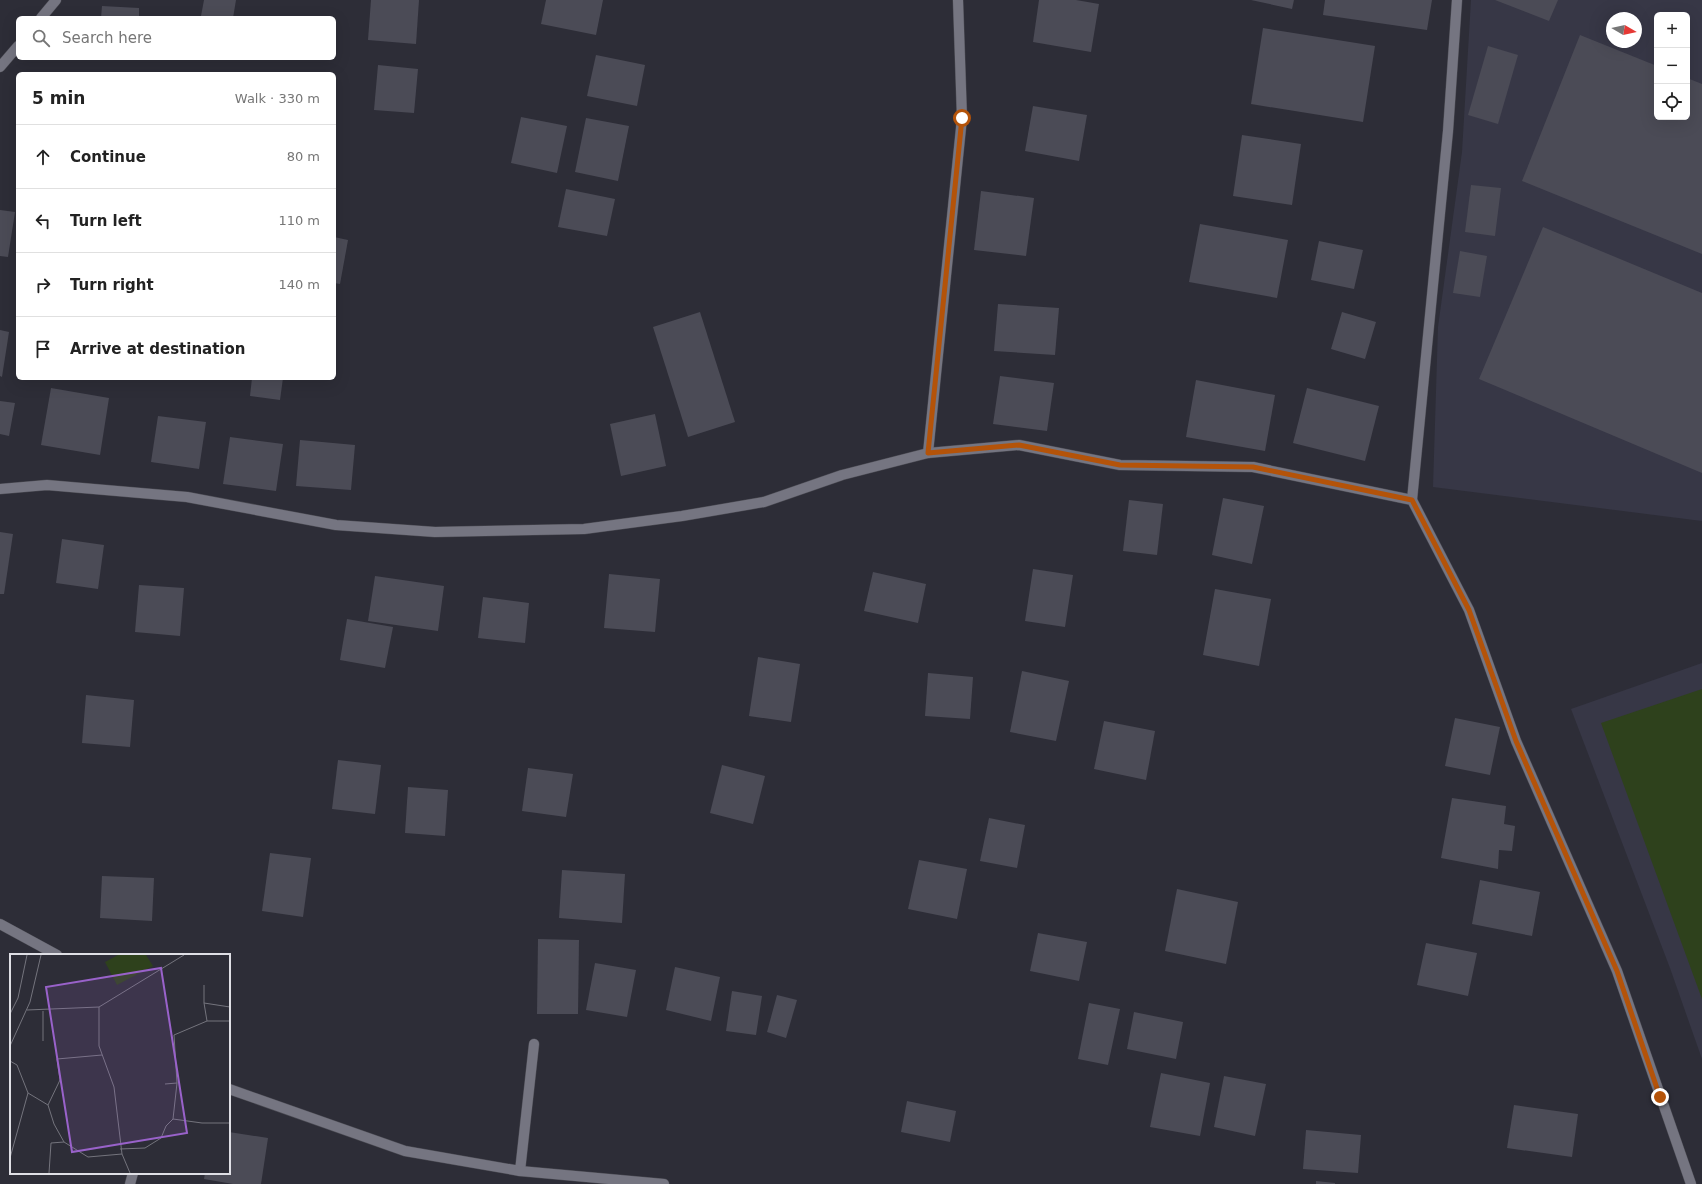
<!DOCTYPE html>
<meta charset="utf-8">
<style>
body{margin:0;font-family:"DejaVu Sans",sans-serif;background:#f2f2f2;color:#222}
.controls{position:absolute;right:12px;top:12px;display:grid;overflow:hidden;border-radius:6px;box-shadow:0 4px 16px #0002}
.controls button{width:36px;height:36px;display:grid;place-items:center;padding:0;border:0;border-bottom:1px solid #e0e0e0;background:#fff;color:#222;font:20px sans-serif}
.compass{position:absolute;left:1606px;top:12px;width:36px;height:36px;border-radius:50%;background:#fff;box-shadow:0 4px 16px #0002;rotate:99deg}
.stop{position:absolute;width:12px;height:12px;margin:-9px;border:3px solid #b45309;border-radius:50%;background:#fff}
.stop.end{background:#b45309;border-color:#fff;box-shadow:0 1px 4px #0008}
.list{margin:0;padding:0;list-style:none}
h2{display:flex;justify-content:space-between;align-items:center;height:52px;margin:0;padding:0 16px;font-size:17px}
h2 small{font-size:13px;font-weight:400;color:#767676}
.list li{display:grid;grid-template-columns:26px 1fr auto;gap:12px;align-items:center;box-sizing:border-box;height:64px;padding:0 16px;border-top:1px solid #e0e0e0}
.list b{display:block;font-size:15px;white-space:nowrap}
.list em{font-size:13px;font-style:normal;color:#767676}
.icon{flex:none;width:22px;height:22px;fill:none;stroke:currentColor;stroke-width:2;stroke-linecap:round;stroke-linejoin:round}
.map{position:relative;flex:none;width:1702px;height:1184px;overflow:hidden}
.search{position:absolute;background:#fff;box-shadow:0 4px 16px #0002;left:16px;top:16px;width:320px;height:44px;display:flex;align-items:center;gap:10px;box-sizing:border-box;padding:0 14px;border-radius:6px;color:#767676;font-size:15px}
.panel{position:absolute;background:#fff;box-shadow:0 4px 16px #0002;left:16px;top:72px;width:320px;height:308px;border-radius:6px}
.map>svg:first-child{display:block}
</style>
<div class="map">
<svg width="1702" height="1184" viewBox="0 0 1702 1184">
<rect width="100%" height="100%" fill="#2d2d37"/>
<g fill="#373746" fill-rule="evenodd">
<path d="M1471,0H1702V521L1433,487L1438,327L1462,152ZM1657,15H1687V117H1657ZM1612,18H1636V42H1612Z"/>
<path d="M1702,663V1059L1670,968L1571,709Z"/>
</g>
<path fill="#2e411c" d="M1702,689V999L1601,723Z"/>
<g fill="#4b4b56">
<path d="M204,0H236L233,18L201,16Z"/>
<path d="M371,0H419L416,44L368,40Z"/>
<path d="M546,0H603L596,35L541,24Z"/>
<path d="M1039,0H1076L1099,4L1091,52L1033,42Z"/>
<path d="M1251,0H1294L1292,9Z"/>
<path d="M1325,0H1432L1427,30L1323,15Z"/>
<path d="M1495,0H1558L1549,21Z"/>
<path d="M102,6L139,8V18H101Z"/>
<path d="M1263,28L1375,46L1363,122L1251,104Z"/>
<path d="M1580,35L1657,66V117H1687V78L1702,84V254L1522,181Z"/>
<path d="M1488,46L1518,55L1498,124L1468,115Z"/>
<path d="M596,55L645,65L637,106L587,96Z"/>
<path d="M378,65L418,69L414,113L374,110Z"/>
<path d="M1033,106L1087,115L1079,161L1025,151Z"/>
<path d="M521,117L567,126L557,173L511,163Z"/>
<path d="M586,118L629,126L618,181L575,172Z"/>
<path d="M1242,135L1301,144L1292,205L1233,196Z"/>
<path d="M1471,185L1501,188L1495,236L1465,232Z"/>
<path d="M566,189L615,199L607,236L558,227Z"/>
<path d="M981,191L1034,198L1026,256L974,250Z"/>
<path d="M0,210L15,212L8,257L0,256Z"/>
<path d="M1200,224L1288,240L1277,298L1189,282Z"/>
<path d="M1543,227L1702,293V473L1479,379Z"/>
<path d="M334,237L348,240L340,284L334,283Z"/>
<path d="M1319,241L1363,250L1354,289L1311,280Z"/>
<path d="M1460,251L1487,256L1480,297L1453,293Z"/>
<path d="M998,304L1059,308L1055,355L994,351Z"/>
<path d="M700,312L735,422L688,437L653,327Z"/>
<path d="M1342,312L1376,322L1365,359L1331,349Z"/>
<path d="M0,330L9,332L2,377L0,376Z"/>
<path d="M1000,376L1054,383L1047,431L993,424Z"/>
<path d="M252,378H283L280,400L250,396Z"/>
<path d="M1196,380L1275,395L1265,451L1186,437Z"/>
<path d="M51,388L109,398L100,455L41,445Z"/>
<path d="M1307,388L1379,406L1365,461L1293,443Z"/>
<path d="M0,401L15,403L9,436L0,434Z"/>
<path d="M655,414L666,466L621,476L610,424Z"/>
<path d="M158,416L206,422L199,469L151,462Z"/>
<path d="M230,437L283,444L276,491L223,484Z"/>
<path d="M300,440L355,445L351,490L296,486Z"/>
<path d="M1223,498L1264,506L1252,564L1212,555Z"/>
<path d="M1129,500L1163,504L1157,555L1123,551Z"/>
<path d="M0,532L13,534L4,594H0Z"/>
<path d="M62,539L104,545L98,589L56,583Z"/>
<path d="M1033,569L1073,575L1065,627L1025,621Z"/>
<path d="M873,572L926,584L918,623L864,611Z"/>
<path d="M609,574L660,579L655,632L604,628Z"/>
<path d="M375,576L444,586L438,631L368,621Z"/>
<path d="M139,585L184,588L180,636L135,632Z"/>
<path d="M1215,589L1271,599L1259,666L1203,655Z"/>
<path d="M483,597L529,603L525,643L478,638Z"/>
<path d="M347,619L393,627L385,668L340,660Z"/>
<path d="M758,657L800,664L791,722L749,716Z"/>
<path d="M1022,671L1069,681L1056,741L1010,732Z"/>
<path d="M928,673L973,677L970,719L925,716Z"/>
<path d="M86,695L134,700L130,747L82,743Z"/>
<path d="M1455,718L1500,727L1490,775L1445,766Z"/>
<path d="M1104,721L1155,731L1146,780L1094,769Z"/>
<path d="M338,760L381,765L375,814L332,809Z"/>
<path d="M722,765L765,776L753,824L710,813Z"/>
<path d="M528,768L573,774L566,817L522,811Z"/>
<path d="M408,787L448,790L445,836L405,833Z"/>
<path d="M1452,798L1506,806L1504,824L1515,826L1512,851L1499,850L1498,869L1441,858Z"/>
<path d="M989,818L1025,825L1017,868L980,861Z"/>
<path d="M270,853L311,858L303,917L262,911Z"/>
<path d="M919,860L967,869L957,919L908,909Z"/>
<path d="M562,870L625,874L622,923L559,918Z"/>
<path d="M102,876L154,878L152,921L100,918Z"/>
<path d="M1480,880L1540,892L1532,936L1472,924Z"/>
<path d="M1177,889L1238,902L1226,964L1165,951Z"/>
<path d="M1038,933L1087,942L1079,981L1030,971Z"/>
<path d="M538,939L579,940L578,1014H537Z"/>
<path d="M1426,943L1477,953L1468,996L1417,985Z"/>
<path d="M595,963L636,970L627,1017L586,1010Z"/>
<path d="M675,967L720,977L711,1021L666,1010Z"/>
<path d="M732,991L762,996L756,1035L726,1031Z"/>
<path d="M777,995L797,1000L786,1038L767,1032Z"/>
<path d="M1089,1003L1120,1009L1108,1065L1078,1059Z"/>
<path d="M1134,1012L1183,1022L1176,1059L1127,1049Z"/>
<path d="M1161,1073L1210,1083L1200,1136L1150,1127Z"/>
<path d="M1224,1076L1266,1084L1255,1136L1214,1127Z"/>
<path d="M907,1101L956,1111L950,1142L901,1132Z"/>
<path d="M1514,1105L1578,1114L1572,1157L1507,1148Z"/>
<path d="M1306,1130L1361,1135L1358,1173L1303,1169Z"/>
<path d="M229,1132L268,1138L261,1184H233L204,1179L205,1173H229Z"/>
<path d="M1316,1181L1335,1183V1184H1316Z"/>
</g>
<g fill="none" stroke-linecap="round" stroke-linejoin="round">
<g stroke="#4a4a52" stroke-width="11">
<g id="minor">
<path d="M41,18L56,0"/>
<path d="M0,67L18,46"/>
<path d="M928,453L962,118L958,0"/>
<path d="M0,489L47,485L187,497L336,525L435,532L584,529L682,516L764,502L842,475L928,453L1019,445L1120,465L1253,467L1412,500L1469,610L1516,741L1617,971L1691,1184"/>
<path d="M1412,500L1448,131L1457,0"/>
<path d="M0,924L57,955"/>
<path d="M229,1089L405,1151L520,1171L534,1044"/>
<path d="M520,1171L664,1184"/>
<path d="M130,1184L133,1173"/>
</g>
</g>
<use href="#minor" stroke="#757581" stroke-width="10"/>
</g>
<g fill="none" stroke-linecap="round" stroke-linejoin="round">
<path stroke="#b45309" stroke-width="5" d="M962,118L928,453L1019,445L1120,465L1253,467L1412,500L1469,610L1516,741L1617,971L1660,1097"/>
</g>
<g transform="translate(10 954)">
<rect width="220" height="220" fill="#2d2d37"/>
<path d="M108,1H136L143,12L107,31L95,8Z" fill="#2e411c"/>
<path fill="none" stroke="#74747d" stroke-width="1" d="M194,49V31M220,53L194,49L197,67H220M17,56L89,53M33,57V87M0,60L8,44L17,1M0,92L20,48L31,1M0,107L7,111L18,139L38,151L44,170L54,188L78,203L112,200L120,219M167,129L164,81L197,67M155,130L167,129L163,165M38,151L50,126L47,105L92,101M110,195L135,194L151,184L156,172L163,165L192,169H220M112,200L104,133L89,92V53L174,1M0,204L18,139M39,219L41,189L54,188"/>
<path fill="#9962ca" fill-opacity="0.15" stroke="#9962ca" stroke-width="2" d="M151,14L177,179L62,198L36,33Z"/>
<rect width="220" height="220" fill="none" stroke="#dfdfe5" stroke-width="2"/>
</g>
</svg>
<div class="controls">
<button>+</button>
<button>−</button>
<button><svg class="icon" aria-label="locate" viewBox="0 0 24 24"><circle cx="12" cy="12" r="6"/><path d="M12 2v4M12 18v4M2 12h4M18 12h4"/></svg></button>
</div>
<svg class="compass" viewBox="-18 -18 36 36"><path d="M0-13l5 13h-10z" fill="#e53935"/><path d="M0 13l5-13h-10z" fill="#767676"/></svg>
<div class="stop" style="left:962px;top:118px"></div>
<div class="stop end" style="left:1660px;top:1097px"></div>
<div class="search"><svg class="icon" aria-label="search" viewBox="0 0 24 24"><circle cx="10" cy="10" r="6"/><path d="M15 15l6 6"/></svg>Search here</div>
<section class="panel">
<h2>5 min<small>Walk · 330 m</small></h2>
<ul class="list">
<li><svg class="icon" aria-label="ahead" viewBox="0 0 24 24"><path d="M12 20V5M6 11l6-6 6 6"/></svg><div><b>Continue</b></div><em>80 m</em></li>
<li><svg class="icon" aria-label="left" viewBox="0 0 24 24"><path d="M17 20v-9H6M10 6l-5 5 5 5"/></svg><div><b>Turn left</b></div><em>110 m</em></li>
<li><svg class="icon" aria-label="right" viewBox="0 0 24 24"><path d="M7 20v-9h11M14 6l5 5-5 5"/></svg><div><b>Turn right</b></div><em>140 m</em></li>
<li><svg class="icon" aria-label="arrive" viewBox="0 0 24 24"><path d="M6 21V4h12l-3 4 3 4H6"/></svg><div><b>Arrive at destination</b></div></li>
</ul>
</section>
</div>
